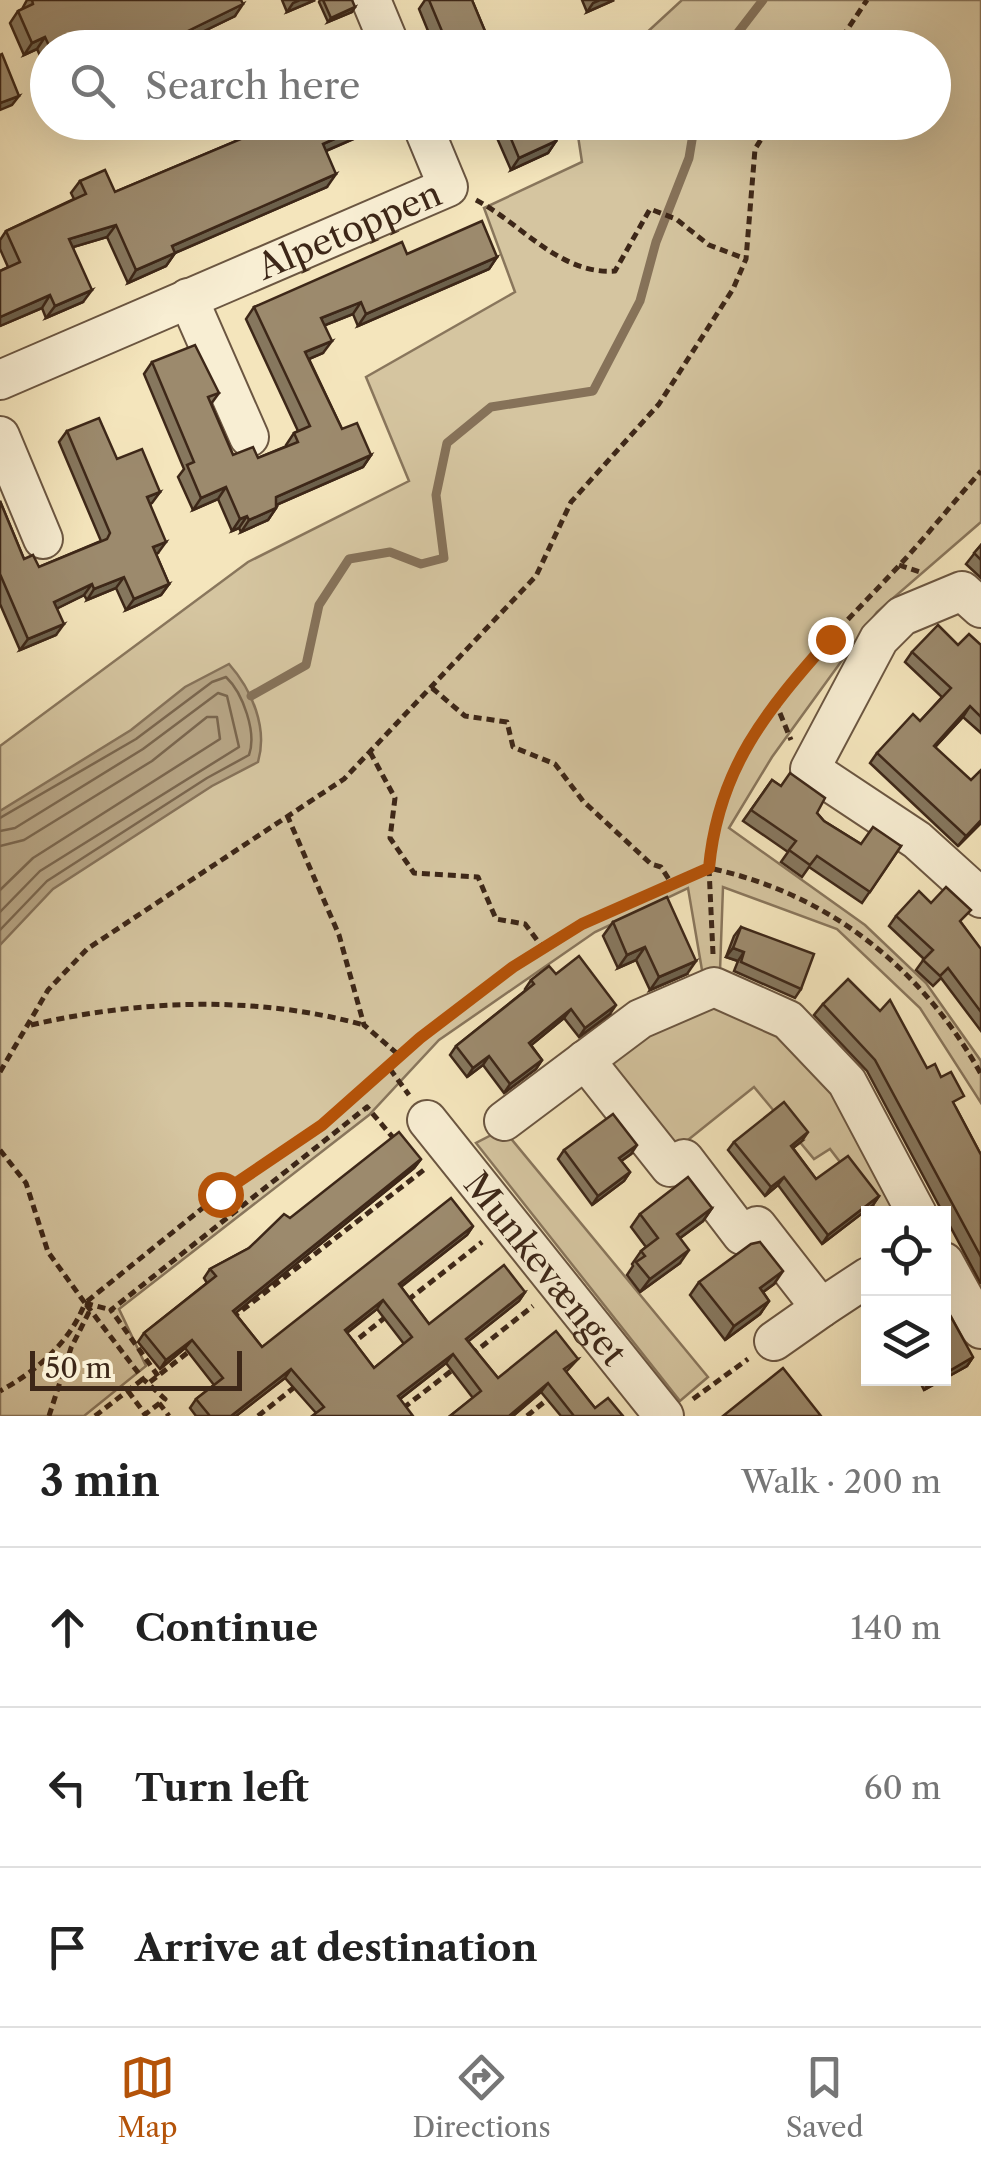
<!DOCTYPE html>
<meta charset="utf-8">
<style>
body{margin:0;font-family:"Libre Caslon Text",serif;background:#f2f2f2;color:#222}
.controls{position:absolute;right:30px;bottom:30px;display:grid;overflow:hidden;border-radius:0px;box-shadow:0 10px 40px #0002}
.controls button{width:90px;height:90px;display:grid;place-items:center;padding:0;border:0;border-bottom:2px solid #e0e0e0;background:#fff;color:#222;font:50px sans-serif}
.scale{position:absolute;left:30px;bottom:25px;width:212px;box-sizing:border-box;padding-left:10px;border:5px solid #3d2718;border-top:0;font-size:28px;line-height:35px;white-space:nowrap;color:#3d2718;-webkit-text-stroke:8px #f8eed3;paint-order:stroke}
.stop{position:absolute;width:30px;height:30px;margin:-22px;border:8px solid #b45309;border-radius:50%;background:#fff}
.stop.end{background:#b45309;border-color:#fff;box-shadow:0 2px 10px #0008}
.list{margin:0;padding:0;list-style:none}
h2{display:flex;justify-content:space-between;align-items:center;height:130px;margin:0;padding:0 40px;font-size:42px}
h2 small{font-size:32px;font-weight:400;color:#767676}
.list li{display:grid;grid-template-columns:65px 1fr auto;gap:30px;align-items:center;box-sizing:border-box;height:160px;padding:0 40px;border-top:2px solid #e0e0e0}
.list b{display:block;font-size:38px;white-space:nowrap}
.list em{font-size:32px;font-style:normal;color:#767676}
.icon{flex:none;width:55px;height:55px;fill:none;stroke:currentColor;stroke-width:2;stroke-linecap:round;stroke-linejoin:round}
.map{position:relative;flex:none;width:981px;height:1416px;overflow:hidden}
.search{position:absolute;background:#fff;box-shadow:0 10px 40px #0002;left:30px;right:30px;top:30px;height:110px;display:flex;align-items:center;gap:25px;box-sizing:border-box;padding:0 35px;border-radius:55px;color:#767676;font-size:38px}
.sheet{height:610px;background:#fff}
nav{display:flex;justify-content:space-around;align-items:center;box-sizing:border-box;height:140px;border-top:2px solid #e0e0e0;background:#fff;font-size:28px;color:#767676}
nav a{display:grid;justify-items:center;gap:5px}
nav .on{color:#b45309}
.map>svg:first-child{display:block}
</style>
<div class="map">
<svg width="981" height="1416" viewBox="0 0 981 1416">
<rect width="100%" height="100%" fill="#f4e5bc"/>
<filter id="stains"><feTurbulence type="fractalNoise" baseFrequency=".002" numOctaves="4"/><feColorMatrix values="0 0 0 0 .2 0 0 0 0 .09 0 0 0 0 .02 0 0 0 .5 -.17"/></filter>
<radialGradient id="worn" r=".72"><stop offset=".6" stop-color="#630" stop-opacity="0"/><stop offset="1" stop-color="#630" stop-opacity=".3"/></radialGradient>
<g fill="#d5c5a0" stroke="#89765c" stroke-width="2.5">
<path d="M682,0H981V522L877,612L772,757L729,828L865,925L926,983L981,1061V1103L920,1008L837,929L723,887L720,971L702,970L688,888L595,932L439,1040L369,1115L119,1309L146,1366L84,1416H0V746L248,562L409,481L366,377L515,292L484,208L582,162L576,123L934,122V48L631,47Z"/>
<path d="M708,999L781,1028L836,1085L906,1213H879L830,1149L814,1159L754,1087L668,1156L610,1077L611,1057Z"/>
<path d="M503,1129L708,1377L680,1401L476,1143Z"/>
</g>
<path fill="#b6a484" stroke="#867259" stroke-width="2.5" d="M229,664C252,690 268,728 258,762L212,786L53,889L0,945V811L131,730L185,687Z"/>
<g fill="none" stroke-linecap="round" stroke-linejoin="round">
<g stroke="#7a664e" stroke-width="2.5">
<path d="M0,818L136,739L212,682L226,677C243,693 257,733 249,755L207,778L47,881L0,930"/>
<path d="M0,831L15,828L143,749L218,693L227,696L239,747L40,871L0,912"/>
<path d="M0,846L24,840L152,761L207,717H217L220,739L33,858L0,890"/>
</g>
<g stroke="#867259" stroke-width="9">
<path d="M726,48L763,0"/>
<path d="M251,696L306,665L319,605L349,559L390,552L421,564L444,558L436,495L447,443L491,407L593,391L640,301L656,242L689,158L695,122"/>
</g>
<g stroke="#6b5641" stroke-width="42">
<g id="minor">
<path d="M371,0L391,48"/>
<path d="M188,298L249,437"/>
<path id="s1" d="M0,380L448,187L421,122"/>
<path d="M0,436L43,539"/>
<path d="M981,608L962,591L902,616L879,639L810,769L917,840L981,898"/>
<path d="M585,1060L670,1167L684,1159L742,1235L757,1226L821,1308L868,1277"/>
<path id="s2" d="M427,1120L664,1416"/>
<path d="M504,1121L640,1019L714,987L788,1020L847,1082L917,1214"/>
<path d="M944,1262L981,1329"/>
<path d="M774,1341L821,1308"/>
</g>
</g>
<g stroke="#3d2718" stroke-width="5" stroke-dasharray="8 5" stroke-linecap="butt">
<path d="M835,48L867,0"/>
<path d="M476,200C522,224 560,275 615,271L650,209L676,219L709,245L746,259"/>
<path d="M899,565L920,572"/>
<path d="M432,688L465,716L507,722L513,747L555,764L583,801L651,864L661,867L672,884"/>
<path d="M775,701L791,740"/>
<path d="M370,752L395,798L390,838L414,873L478,877L496,919L525,924L543,948"/>
<path d="M287,815L339,935L364,1025L400,1056"/>
<path d="M713,954L709,868C828,893 922,968 981,1074"/>
<path d="M31,1025C139,1000 255,995 364,1025"/>
<path d="M390,1069L409,1095"/>
<path d="M0,1072L48,990L87,949L344,779L536,576L571,502L659,404L733,289L746,259L755,149L772,122"/>
<path d="M0,1150L26,1183L48,1252L85,1303C70,1342 37,1371 0,1391"/>
<path d="M408,1300L482,1242"/>
<path d="M85,1303L111,1310"/>
<path d="M232,1318L425,1169"/>
<path d="M349,1346L387,1316"/>
<path d="M471,1355L533,1306"/>
<path d="M158,1376L111,1310L367,1107L396,1141"/>
<path d="M150,1382L191,1350"/>
<path d="M128,1391L145,1414"/>
<path d="M693,1399L748,1359"/>
<path d="M159,1403L169,1416"/>
<path d="M49,1416L71,1348L90,1310"/>
<path d="M95,1416L143,1379"/>
<path d="M143,1416L165,1399L143,1379L85,1303L220,1194L322,1125L420,1038L513,967L582,924L709,868C721,737 810,661 895,570C925,538 952,504 981,471"/>
<path d="M258,1416L296,1386"/>
<path d="M393,1416L455,1368"/>
<path d="M527,1416L549,1398"/>
</g>
<use href="#minor" stroke="#f8eed3" stroke-width="38"/>
</g>
<g fill="#86775e" stroke="#3d2718" stroke-width="2.5" fill-rule="evenodd">
<path d="M27,0H241L235,16L169,48H48V73L37,49L24,55L10,23L18,11L22,9Z"/>
<path d="M282,0H315L287,12Z"/>
<path d="M320,0H352V12L328,22L319,2Z"/>
<path d="M425,0H472L492,48H435L419,9Z"/>
<path d="M582,0H614L587,12Z"/>
<path d="M281,122H385L381,127L326,151L327,187L175,253L166,266L128,283L107,237L73,247L83,302L46,318L42,308L0,326V271L8,267L0,249V240L6,231L74,199L71,193L80,181L115,192Z"/>
<path d="M490,122H548L556,141L548,153L511,170Z"/>
<path d="M407,254L497,257L489,269L358,326L353,314L325,325L323,353L309,359L342,429L371,455L363,467L276,505V508L268,520L241,532L239,528L232,531L218,499L193,510L178,477L184,469L144,374L152,362L219,393L211,404L233,455L258,458L287,446L286,445L294,433L298,431L246,319L254,307Z"/>
<path d="M67,431L117,459L160,492L150,504L158,553L156,554L169,584L161,595L126,610L116,588L87,600L84,595L57,608L56,635L20,650L0,604V501L24,559L39,567L101,541L59,442Z"/>
<path d="M981,545V578L966,564Z"/>
<path d="M958,645H981V733L963,717L935,747L981,823L958,846L870,763L877,753L920,721L942,697L905,662L912,652Z"/>
<path d="M772,780L817,813L824,821L861,844L901,846L862,903L809,867L802,877L781,862L788,852L743,821Z"/>
<path d="M931,903L961,923L981,950V1031L941,978L933,986L916,970L924,959L889,926L896,916Z"/>
<path d="M613,922L687,974L650,990L636,960L618,968L603,936Z"/>
<path d="M741,927L801,989L795,998L734,971L738,961L726,957L734,936Z"/>
<path d="M556,974L610,1014L579,1037L564,1018L531,1045L542,1060L536,1069L504,1093L483,1065L467,1077L450,1055L456,1046L526,990L525,989L531,980Z"/>
<path d="M823,1004L927,1068L956,1108L981,1155V1284L867,1071L814,1015Z"/>
<path d="M802,1141L793,1148L816,1179L879,1196L873,1205L822,1244L778,1185L765,1196L728,1150L734,1142Z"/>
<path d="M564,1150L631,1154L621,1161L630,1172L624,1181L592,1205L558,1159Z"/>
<path d="M421,1159L414,1168L235,1313L262,1347L473,1226L467,1235L401,1287L429,1324L525,1292L519,1301L468,1341L498,1378L578,1359L566,1372L595,1408L623,1416H561L541,1392L513,1416H450L473,1398L446,1363L400,1399L316,1413L285,1378L236,1416H196L190,1408L196,1399L214,1385L185,1348L160,1369L138,1342L144,1333L207,1283L204,1278L210,1269L249,1248L290,1218ZM377,1309L404,1344L374,1368L347,1333Z"/>
<path d="M712,1208L703,1221L680,1238V1263L640,1292L627,1275L633,1266L632,1264L641,1251L646,1247L631,1227L640,1214Z"/>
<path d="M699,1282L774,1284L763,1292L769,1301L760,1314L725,1340L690,1295Z"/>
<path d="M973,1357L967,1366L924,1390L918,1378H944Z"/>
</g>
<g fill="#6d614c" stroke="#3d2718" stroke-width="2.5">
<path d="M300,0H315L287,12L293,3Z"/>
<path d="M600,0H614L587,12L593,3Z"/>
<path d="M243,4L235,16L169,48H153Z"/>
<path d="M355,7L352,12L328,22L331,18Z"/>
<path d="M45,37L37,49L24,55L32,43Z"/>
<path d="M19,96L12,105L0,110V103Z"/>
<path d="M372,122H385L381,127L314,156L323,144Z"/>
<path d="M556,141L548,153L511,170L519,158Z"/>
<path d="M336,174L327,187L163,258L172,246Z"/>
<path d="M116,225L107,237L60,251L69,239Z"/>
<path d="M175,253L166,266L128,283L136,270Z"/>
<path d="M497,257L489,269L358,326L366,314Z"/>
<path d="M92,290L83,302L46,318L55,306Z"/>
<path d="M50,295L42,308L0,326V317Z"/>
<path d="M361,302L353,314L313,330L321,318Z"/>
<path d="M332,341L323,353L297,364L305,352Z"/>
<path d="M371,455L363,467L267,509L276,497Z"/>
<path d="M226,487L218,499L193,510L201,498Z"/>
<path d="M160,492L152,503L139,509L147,497Z"/>
<path d="M276,508L268,520L241,532L249,520Z"/>
<path d="M247,516L239,528L232,531L240,519Z"/>
<path d="M166,542L158,553L145,559L153,547Z"/>
<path d="M124,577L116,588L87,600L94,589Z"/>
<path d="M92,584L84,595L46,614L54,602Z"/>
<path d="M169,584L161,595L126,610L134,599Z"/>
<path d="M64,624L56,635L20,650L28,639Z"/>
<path d="M970,706L963,717L927,756L934,746Z"/>
<path d="M981,820V823L958,846L966,836Z"/>
<path d="M645,947L636,960L618,968L627,955Z"/>
<path d="M733,948L744,952L738,961L726,957Z"/>
<path d="M696,961L687,974L650,990L659,977Z"/>
<path d="M616,1005L610,1014L579,1037L585,1028Z"/>
<path d="M571,1009L564,1018L523,1052L529,1043Z"/>
<path d="M489,1056L483,1065L467,1077L473,1068Z"/>
<path d="M542,1060L536,1069L504,1093L510,1084Z"/>
<path d="M808,1132L802,1141L785,1154L791,1146Z"/>
<path d="M637,1145L631,1154L613,1167L619,1158Z"/>
<path d="M421,1159L414,1168L227,1320L233,1311Z"/>
<path d="M630,1172L624,1181L592,1205L598,1196Z"/>
<path d="M784,1177L778,1185L765,1196L771,1187Z"/>
<path d="M879,1196L873,1205L822,1244L828,1235Z"/>
<path d="M712,1208L703,1221L668,1247L677,1234Z"/>
<path d="M473,1226L467,1235L392,1293L399,1284Z"/>
<path d="M689,1250L680,1263L640,1292L650,1279Z"/>
<path d="M783,1271L774,1284L751,1301L760,1288Z"/>
<path d="M525,1292L519,1301L460,1348L466,1339Z"/>
<path d="M383,1300L377,1309L338,1339L345,1330Z"/>
<path d="M769,1301L760,1314L725,1340L734,1326Z"/>
<path d="M192,1340L185,1348L160,1369L166,1360Z"/>
<path d="M453,1354L446,1363L392,1405L398,1396Z"/>
<path d="M973,1357L967,1366L924,1390L931,1381L934,1378H944V1374Z"/>
<path d="M291,1369L285,1378L236,1416H231Z"/>
<path d="M548,1383L541,1392L513,1416H509Z"/>
</g>
<g fill="#9c8a6d" stroke="#3d2718" stroke-width="2.5" fill-rule="evenodd">
<path d="M32,0H241L243,4L153,48H131L129,42L119,46L118,42L105,48H50L45,37L32,43L18,11L33,4Z"/>
<path d="M323,0H352L355,7L331,18Z"/>
<path d="M429,0H472L492,48H449Z"/>
<path d="M2,54L19,96L0,103V55Z"/>
<path d="M281,122H372L323,144L336,174L172,246L175,253L136,270L116,225L69,239L92,290L55,306L50,295L0,317V271L20,262L6,231L86,194L80,181L105,170L115,192Z"/>
<path d="M504,122H548L556,141L519,158Z"/>
<path d="M482,221L497,257L366,314L361,302L321,318L332,341L305,352L342,429L357,423L371,455L276,497V508L249,520L247,516L240,519L226,487L201,498L187,465L194,462L152,362L195,345L219,393L208,397L233,455L253,447L258,458L298,442L294,433L310,426L254,307L402,242L407,254Z"/>
<path d="M99,418L117,459L142,449L160,492L147,497L166,542L153,547L169,584L134,599L124,577L94,589L92,584L54,602L64,624L28,639L0,574V501L24,559L33,555L39,567L107,539L110,533L67,431Z"/>
<path d="M981,545V560L974,553Z"/>
<path d="M938,625L958,645L969,634L981,645V717L970,706L934,746L971,780L981,770V820L966,836L877,753L913,714L920,721L951,688L912,652Z"/>
<path d="M790,773L825,798L817,813L824,821L861,844L873,827L901,846L870,892L817,856L810,865L789,850L796,841L751,810L772,780L781,786Z"/>
<path d="M946,887L971,910L960,921L981,949V1012L948,968L940,976L923,960L933,950L896,916L919,891L931,903Z"/>
<path d="M667,897L696,961L659,977L645,947L627,955L613,922Z"/>
<path d="M741,927L814,954L801,989L741,962L744,952L733,948Z"/>
<path d="M579,956L616,1005L585,1028L571,1009L529,1043L542,1060L510,1084L489,1056L473,1068L456,1046L534,984L531,980L549,966L556,974Z"/>
<path d="M848,979L880,1011L890,1000L927,1068L935,1064L941,1077L951,1072L964,1096L953,1102L981,1155V1257L875,1060L823,1004Z"/>
<path d="M784,1102L808,1132L791,1146L816,1179L848,1156L879,1196L828,1235L784,1177L771,1187L734,1142Z"/>
<path d="M613,1114L637,1145L619,1158L630,1172L598,1196L564,1150Z"/>
<path d="M399,1132L421,1159L233,1311L262,1347L451,1198L473,1226L399,1284L429,1324L504,1265L525,1292L466,1339L498,1378L556,1331L578,1359L564,1369L595,1408L608,1398L623,1416H574L548,1383L509,1416H450L481,1391L453,1354L398,1396L413,1416H312L324,1407L291,1369L231,1416H210L196,1399L223,1378L192,1340L166,1360L144,1333L216,1276L210,1269L249,1248L284,1214L290,1218ZM383,1300L412,1337L374,1368L345,1330Z"/>
<path d="M688,1177L712,1208L677,1234L689,1250L650,1279L636,1262L645,1256L641,1251L658,1238L640,1214Z"/>
<path d="M760,1242L783,1271L760,1288L769,1301L734,1326L699,1282L751,1244Z"/>
<path d="M951,1317L973,1357L944,1374V1321Z"/>
<path d="M783,1368L821,1416H723Z"/>
</g>
<g fill="none" stroke-linecap="round" stroke-linejoin="round">
<path stroke="#b45309" stroke-width="12" d="M220,1194L322,1125L420,1038L513,967L582,924L709,868C718,769 766,711 830,639"/>
</g>
<g text-anchor="middle" dominant-baseline="central" stroke-width="10" stroke-linejoin="round" paint-order="stroke">
<g font-size="35" fill="#3d2718" stroke="#f8eed3">
<text stroke="none"><textPath href="#s1" startOffset="380">Alpetoppen</textPath></text>
<text stroke="none"><textPath href="#s2" startOffset="190">Munkevænget</textPath></text>
</g>
</g>
<rect width="100%" height="100%" filter="url(#stains)"/>
<rect width="100%" height="100%" fill="url(#worn)"/>
</svg>
<div class="controls">
<button><svg class="icon" aria-label="locate" viewBox="0 0 24 24"><circle cx="12" cy="12" r="6"/><path d="M12 2v4M12 18v4M2 12h4M18 12h4"/></svg></button>
<button><svg class="icon" aria-label="layers" viewBox="0 0 24 24"><path d="M12 4l9 5-9 5-9-5zM3 14l9 5 9-5"/></svg></button>
</div>
<div class="scale">50 m</div>
<div class="stop" style="left:220px;top:1194px"></div>
<div class="stop end" style="left:830px;top:639px"></div>
<div class="search"><svg class="icon" aria-label="search" viewBox="0 0 24 24"><circle cx="10" cy="10" r="6"/><path d="M15 15l6 6"/></svg>Search here</div>
</div>
<section class="sheet">
<h2>3 min<small>Walk · 200 m</small></h2>
<ul class="list">
<li><svg class="icon" aria-label="ahead" viewBox="0 0 24 24"><path d="M12 20V5M6 11l6-6 6 6"/></svg><div><b>Continue</b></div><em>140 m</em></li>
<li><svg class="icon" aria-label="left" viewBox="0 0 24 24"><path d="M17 20v-9H6M10 6l-5 5 5 5"/></svg><div><b>Turn left</b></div><em>60 m</em></li>
<li><svg class="icon" aria-label="arrive" viewBox="0 0 24 24"><path d="M6 21V4h12l-3 4 3 4H6"/></svg><div><b>Arrive at destination</b></div></li>
</ul>
</section>
<nav>
<a class="on"><svg class="icon" aria-label="map" viewBox="0 0 24 24"><path d="M3 6l6-2 6 2 6-2v14l-6 2-6-2-6 2zM9 4v14M15 6v14"/></svg>Map</a>
<a><svg class="icon" aria-label="directions" viewBox="0 0 24 24"><path d="M12 3l9 9-9 9-9-9zM9 14v-3h6M13 9l2 2-2 2"/></svg>Directions</a>
<a><svg class="icon" aria-label="saved" viewBox="0 0 24 24"><path d="M7 4h10v16l-5-4-5 4z"/></svg>Saved</a>
</nav>
